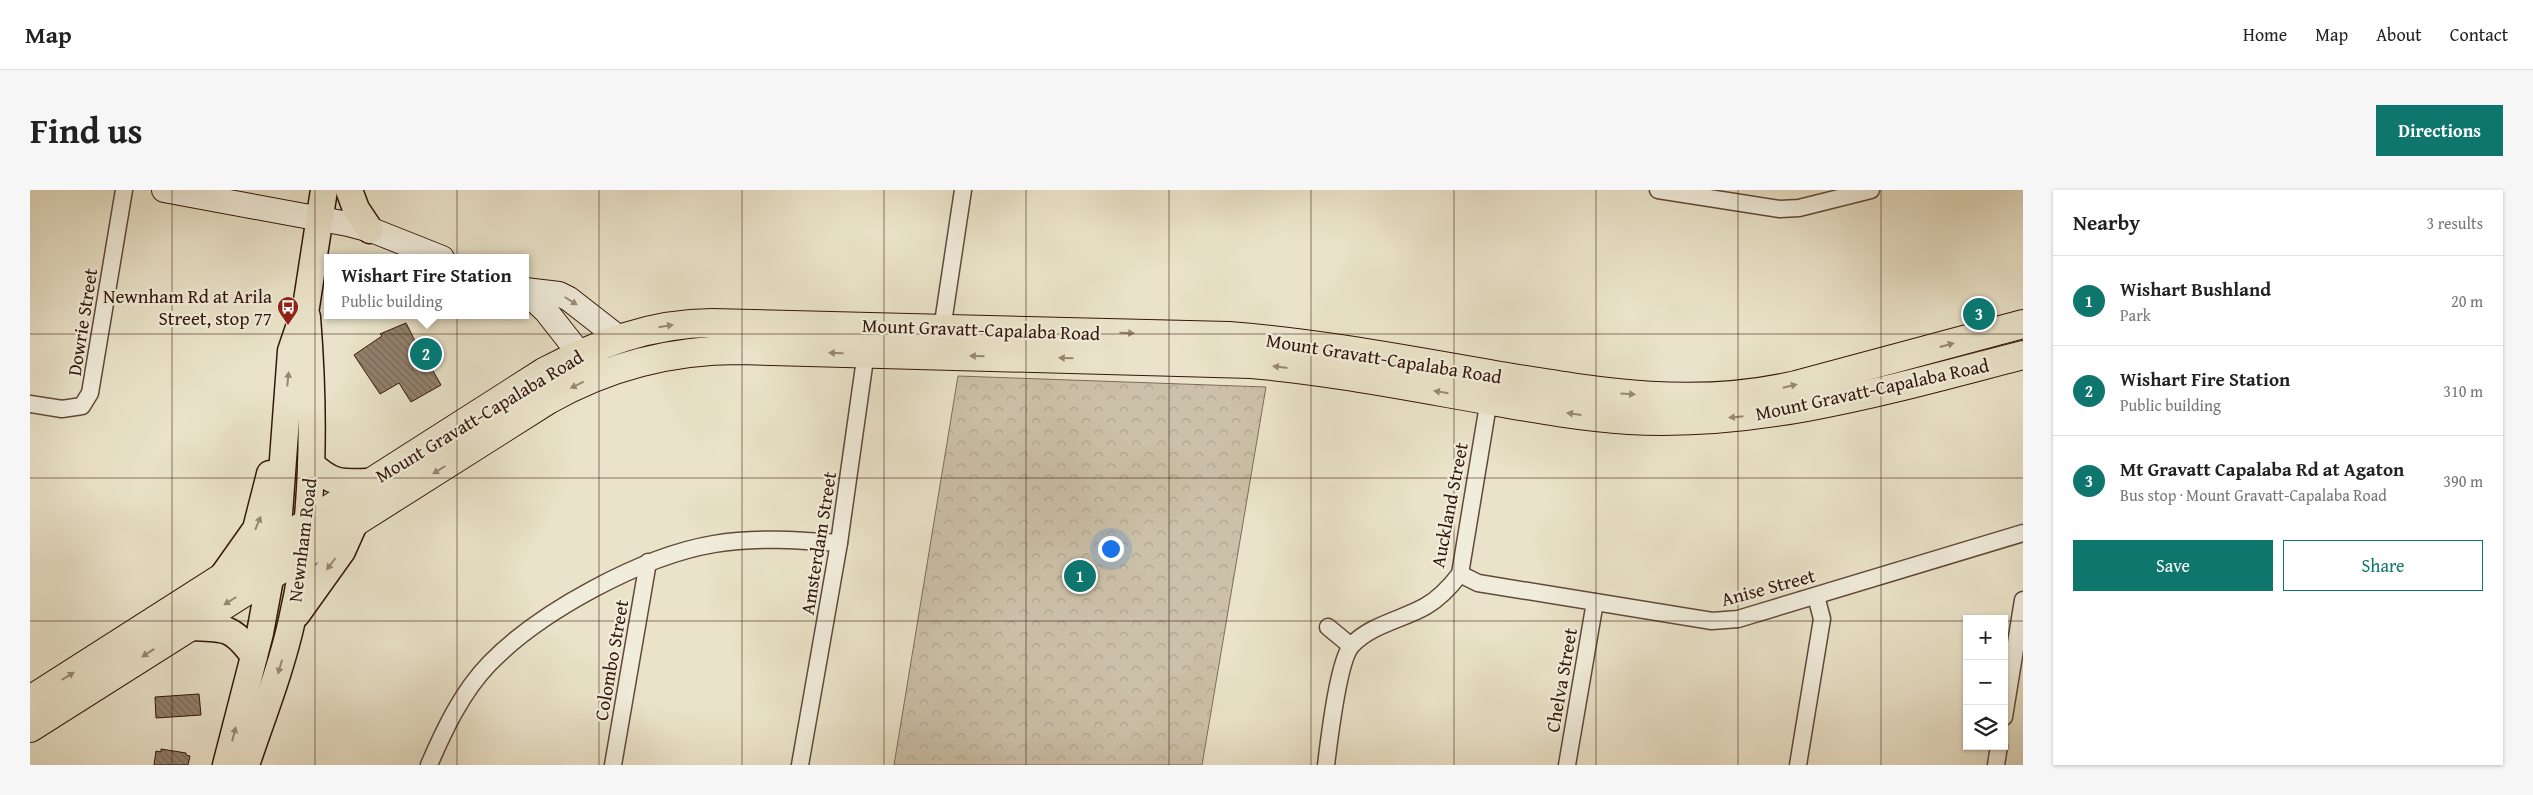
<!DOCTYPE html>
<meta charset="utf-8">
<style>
body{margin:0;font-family:"Gentium Book Plus",serif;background:#f6f6f6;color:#222}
.controls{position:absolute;right:15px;bottom:15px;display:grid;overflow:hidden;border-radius:0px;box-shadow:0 1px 4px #0004}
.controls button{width:45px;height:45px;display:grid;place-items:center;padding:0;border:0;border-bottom:1px solid #e0e0e0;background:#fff;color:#222;font:25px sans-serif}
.you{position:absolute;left:1080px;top:358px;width:18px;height:18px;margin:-12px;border:4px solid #fff;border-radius:50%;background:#1a73e8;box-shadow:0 0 0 8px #1a73e833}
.badge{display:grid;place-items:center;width:32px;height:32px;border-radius:50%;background:#0f766e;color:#fff;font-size:16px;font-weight:700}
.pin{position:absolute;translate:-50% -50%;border:2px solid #fff;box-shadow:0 1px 5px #0006}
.popup{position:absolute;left:294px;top:64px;width:205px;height:65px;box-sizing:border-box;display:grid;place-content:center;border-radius:0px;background:#fff;filter:drop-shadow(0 1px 4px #0005);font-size:16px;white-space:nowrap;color:#767676}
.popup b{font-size:19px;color:#222}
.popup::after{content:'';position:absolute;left:50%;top:100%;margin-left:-10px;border:10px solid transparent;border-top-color:#fff}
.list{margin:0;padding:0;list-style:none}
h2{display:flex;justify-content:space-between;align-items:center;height:65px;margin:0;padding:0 20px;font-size:21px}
h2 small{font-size:16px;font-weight:400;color:#767676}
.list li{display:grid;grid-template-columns:32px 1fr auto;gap:15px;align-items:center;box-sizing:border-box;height:90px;padding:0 20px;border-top:1px solid #e0e0e0}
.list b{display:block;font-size:19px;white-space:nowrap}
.list p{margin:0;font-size:16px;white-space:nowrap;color:#767676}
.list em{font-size:16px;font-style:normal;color:#767676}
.actions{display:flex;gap:10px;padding:15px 20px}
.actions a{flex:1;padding:11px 0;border:1px solid #0f766e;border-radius:0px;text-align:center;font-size:18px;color:#0f766e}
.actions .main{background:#0f766e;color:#fff}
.icon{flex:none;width:28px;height:28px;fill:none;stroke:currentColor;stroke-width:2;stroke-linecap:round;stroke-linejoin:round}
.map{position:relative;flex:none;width:1993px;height:575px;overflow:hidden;border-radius:0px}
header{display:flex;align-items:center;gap:30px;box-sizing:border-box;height:70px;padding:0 25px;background:#fff;border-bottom:1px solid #e0e0e0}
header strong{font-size:24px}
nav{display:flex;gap:28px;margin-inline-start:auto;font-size:18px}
.intro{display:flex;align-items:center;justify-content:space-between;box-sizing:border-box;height:120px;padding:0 30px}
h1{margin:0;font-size:35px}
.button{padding:12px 22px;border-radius:0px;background:#0f766e;color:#fff;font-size:18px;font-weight:700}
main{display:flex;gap:30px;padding:0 30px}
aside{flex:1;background:#fff;border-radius:0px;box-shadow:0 1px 4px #0004}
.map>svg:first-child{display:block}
</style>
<header>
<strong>Map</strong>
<nav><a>Home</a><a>Map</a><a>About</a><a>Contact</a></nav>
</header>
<div class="intro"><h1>Find us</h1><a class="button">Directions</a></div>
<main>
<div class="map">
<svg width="1993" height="575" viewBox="0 0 1993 575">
<defs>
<pattern id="park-crowns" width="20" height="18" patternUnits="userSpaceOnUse" patternTransform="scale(1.25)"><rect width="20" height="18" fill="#cbc0a8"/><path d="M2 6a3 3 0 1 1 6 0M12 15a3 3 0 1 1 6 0" fill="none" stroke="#afa48f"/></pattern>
<pattern id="building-back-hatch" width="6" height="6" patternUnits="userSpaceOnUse" patternTransform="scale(1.25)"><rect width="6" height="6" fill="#92816d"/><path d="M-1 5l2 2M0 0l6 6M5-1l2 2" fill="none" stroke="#786958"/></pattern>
</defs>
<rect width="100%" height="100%" fill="#eae3c9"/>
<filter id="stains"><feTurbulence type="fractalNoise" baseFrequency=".004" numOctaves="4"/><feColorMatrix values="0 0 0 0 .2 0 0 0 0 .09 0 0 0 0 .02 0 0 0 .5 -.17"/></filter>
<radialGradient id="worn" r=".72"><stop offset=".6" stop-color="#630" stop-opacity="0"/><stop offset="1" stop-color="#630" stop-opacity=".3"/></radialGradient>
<path fill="url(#park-crowns)" stroke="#7f6b58" d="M928,186L1236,197L1172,575H864Z"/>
<g fill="url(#building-back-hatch)" stroke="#331609">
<path d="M376,133L385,151H388L401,170L398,172L411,195L381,212L369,193L350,204L324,165L352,146L350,144Z"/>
<path d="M169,504L171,525L126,528L125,507Z"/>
<path d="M131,559L156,563V565L160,566L158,575H124L126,561L131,562Z"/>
</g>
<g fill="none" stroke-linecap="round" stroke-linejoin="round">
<g stroke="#614939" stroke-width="19">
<g id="minor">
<path d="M1628,0L1750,19L1769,18L1841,0"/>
<path d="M911,146L933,0"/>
<path d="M0,214L32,219L52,216L60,203L94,0"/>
<path d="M1430,384L1448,393L1682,431L1708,429L1993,343"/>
<path d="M1298,437L1321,456"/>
<path d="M1974,527L1993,410"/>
<path d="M399,575C414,540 432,502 459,474C509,422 612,366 684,354C725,347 767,350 809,353"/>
<path d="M583,575L618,372"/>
<path d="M770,575L809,353L837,155"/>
<path d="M1296,575C1299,552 1308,470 1322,455C1340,435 1374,429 1396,416C1410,408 1420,397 1430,384L1460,203"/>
<path d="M1537,575L1565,412"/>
<path d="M1768,575L1792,429L1786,406"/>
<path d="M1966,575L1969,556"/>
</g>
</g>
<g stroke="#331609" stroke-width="26">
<g id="secondary">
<path d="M134,0L318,34L344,41L412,68"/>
<path d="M495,100L529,104L539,109L589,148"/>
<path d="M495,101L516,121L549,163L566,170"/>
</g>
</g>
<g stroke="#331609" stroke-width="29">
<g id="primary">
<path d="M319,0L326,19L340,40"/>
<path d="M281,274C302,294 311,293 340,292"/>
<path d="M192,387L226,339L240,284"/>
<path d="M267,424L312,361L325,332"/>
<path d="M159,437C195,438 202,436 224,466"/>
<path d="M196,575L230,443L247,351L261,161L276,117L294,0"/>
<path d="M216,575C232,527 251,480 262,430C285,332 285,227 277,127"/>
</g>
</g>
<g stroke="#331609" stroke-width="30">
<g id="trunk">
<path d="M0,510L514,182C567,154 621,133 682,133L1199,146C1289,153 1377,170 1465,185C1568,202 1663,219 1766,195L1993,134"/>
<path d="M0,538L518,210C578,176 640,160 709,160L1221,174C1302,181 1382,197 1462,211C1507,219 1553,227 1599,230C1732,238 1865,198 1993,165"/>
</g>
</g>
<use href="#minor" stroke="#f1eddc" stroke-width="16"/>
<use href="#secondary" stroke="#f1eddc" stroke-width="24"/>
<use href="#primary" stroke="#eae3c9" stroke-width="26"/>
<use href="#trunk" stroke="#eae3c9" stroke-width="28"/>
</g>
<defs><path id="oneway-solid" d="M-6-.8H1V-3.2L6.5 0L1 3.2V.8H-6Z" transform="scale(1.25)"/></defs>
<use fill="#9c8c7d" href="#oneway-solid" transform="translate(541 111) rotate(32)"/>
<g fill="#988773">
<use href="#oneway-solid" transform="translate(636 136) rotate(-9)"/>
<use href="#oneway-solid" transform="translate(1097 143) rotate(2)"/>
<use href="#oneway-solid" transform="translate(1917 155) rotate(-15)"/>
<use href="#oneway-solid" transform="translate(806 163) rotate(-178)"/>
<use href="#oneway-solid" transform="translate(947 166) rotate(-179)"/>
<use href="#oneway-solid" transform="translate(1036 168) rotate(-178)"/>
<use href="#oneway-solid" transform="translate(1250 177) rotate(-173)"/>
<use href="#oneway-solid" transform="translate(258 189) rotate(-84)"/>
<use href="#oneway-solid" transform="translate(547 195) rotate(154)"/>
<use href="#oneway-solid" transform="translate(1760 196) rotate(-13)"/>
<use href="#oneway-solid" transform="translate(1411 202) rotate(-171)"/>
<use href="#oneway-solid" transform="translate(1598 204) rotate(4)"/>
<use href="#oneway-solid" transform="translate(1544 224) rotate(-172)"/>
<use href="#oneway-solid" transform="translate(1706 227) rotate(174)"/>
<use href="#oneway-solid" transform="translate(409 280) rotate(148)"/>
<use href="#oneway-solid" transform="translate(228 333) rotate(-68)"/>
<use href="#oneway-solid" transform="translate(301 374) rotate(127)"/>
<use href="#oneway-solid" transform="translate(200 411) rotate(148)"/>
<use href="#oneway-solid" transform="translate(118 463) rotate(147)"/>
<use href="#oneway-solid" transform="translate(250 477) rotate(106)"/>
<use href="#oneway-solid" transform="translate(38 486) rotate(-32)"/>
<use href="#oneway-solid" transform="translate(204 544) rotate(-76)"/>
</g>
<path fill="none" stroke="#331609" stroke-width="1" stroke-opacity="0.55" d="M142,0V575M285,0V575M427,0V575M569,0V575M712,0V575M854,0V575M996,0V575M1139,0V575M1281,0V575M1424,0V575M1566,0V575M1708,0V575M1851,0V575M0,144H1993M0,288H1993M0,431H1937M1974,431H1993"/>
<defs>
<g id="bus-pin" transform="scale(1.125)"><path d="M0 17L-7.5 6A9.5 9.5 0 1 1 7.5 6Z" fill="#8f2418" stroke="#f1eddc"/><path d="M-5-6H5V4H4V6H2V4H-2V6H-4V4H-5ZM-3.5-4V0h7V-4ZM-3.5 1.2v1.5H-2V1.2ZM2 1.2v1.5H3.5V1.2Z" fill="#fff"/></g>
</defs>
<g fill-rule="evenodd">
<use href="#bus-pin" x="258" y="117"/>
</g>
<g text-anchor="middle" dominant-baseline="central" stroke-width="4.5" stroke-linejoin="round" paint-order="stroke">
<g font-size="19" fill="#331609" stroke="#f1eddc" text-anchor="end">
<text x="242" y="106">Newnham Rd at Arila<tspan x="242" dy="22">Street, stop 77</tspan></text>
</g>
<g font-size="19" fill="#331609" stroke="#f1eddc">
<text transform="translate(52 132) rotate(-81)">Dowrie Street</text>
<text transform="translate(951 139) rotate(2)">Mount Gravatt-Capalaba Road</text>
<text transform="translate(1354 168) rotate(9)">Mount Gravatt-Capalaba Road</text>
<text transform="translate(1842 199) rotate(-12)">Mount Gravatt-Capalaba Road</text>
<text transform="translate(449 226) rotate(-31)">Mount Gravatt-Capalaba Road</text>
<text transform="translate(1419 315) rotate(-79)">Auckland Street</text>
<text transform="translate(272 350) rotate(-83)">Newnham Road</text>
<text transform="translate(788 353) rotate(-81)">Amsterdam Street</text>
<text transform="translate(1738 397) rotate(-15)">Anise Street</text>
<text transform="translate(581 470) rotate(-80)">Colombo Street</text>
<text transform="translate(1531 490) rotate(-80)">Chelva Street</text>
</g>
</g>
<rect width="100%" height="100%" filter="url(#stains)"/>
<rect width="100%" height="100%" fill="url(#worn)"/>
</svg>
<div class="controls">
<button>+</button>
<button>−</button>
<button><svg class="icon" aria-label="layers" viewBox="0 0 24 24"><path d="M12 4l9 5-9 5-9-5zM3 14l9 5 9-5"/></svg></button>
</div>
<div class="you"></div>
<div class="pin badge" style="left:1050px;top:386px">1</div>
<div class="pin badge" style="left:396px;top:164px">2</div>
<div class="popup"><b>Wishart Fire Station</b>Public building</div>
<div class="pin badge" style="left:1949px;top:124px">3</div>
</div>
<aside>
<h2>Nearby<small>3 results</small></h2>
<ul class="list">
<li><span class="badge">1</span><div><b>Wishart Bushland</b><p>Park</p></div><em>20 m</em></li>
<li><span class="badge">2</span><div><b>Wishart Fire Station</b><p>Public building</p></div><em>310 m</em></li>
<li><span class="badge">3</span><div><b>Mt Gravatt Capalaba Rd at Agaton</b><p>Bus stop · Mount Gravatt-Capalaba Road</p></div><em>390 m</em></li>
</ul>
<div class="actions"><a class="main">Save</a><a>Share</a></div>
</aside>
</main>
